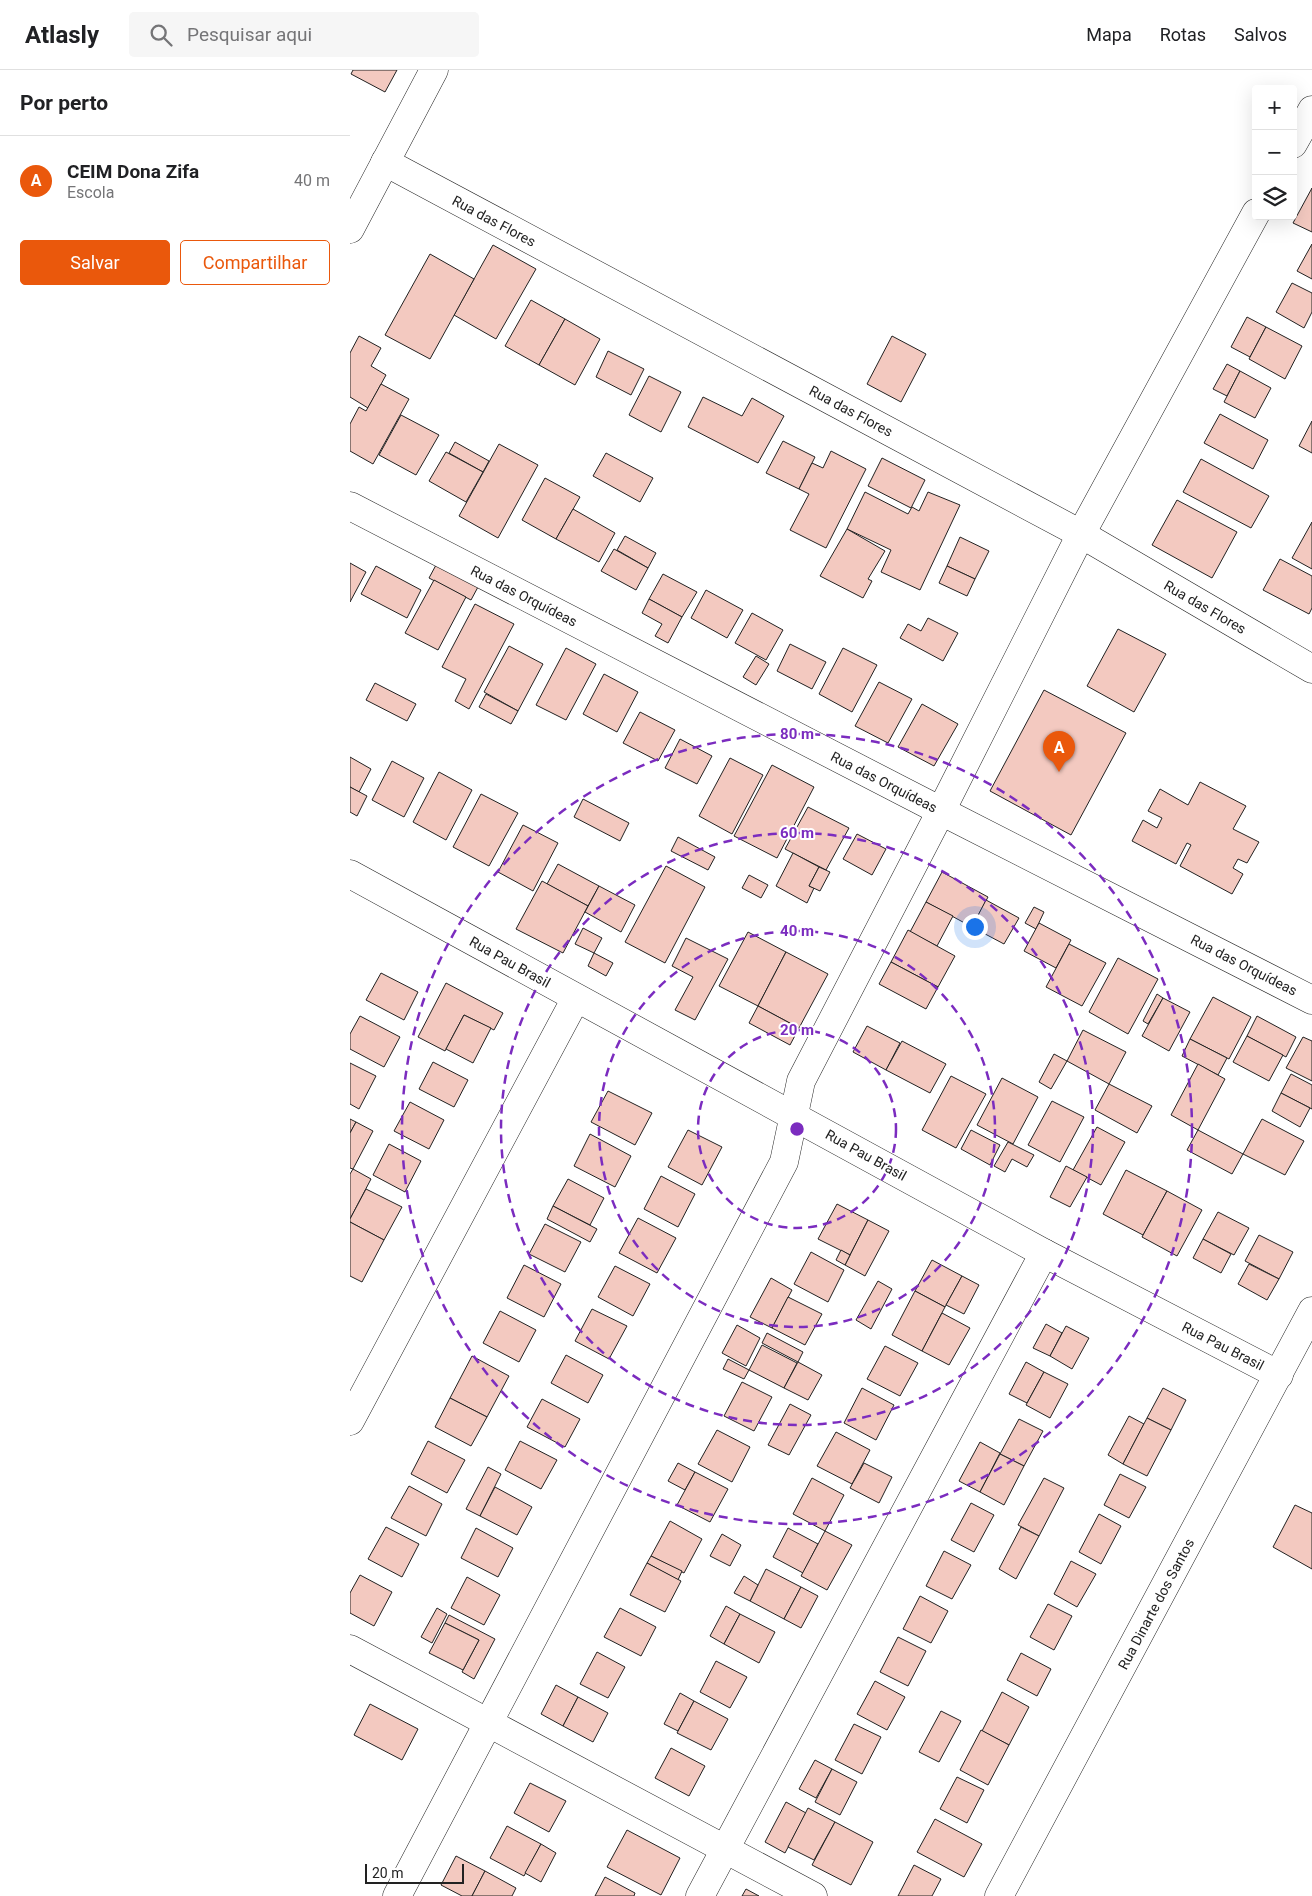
<!DOCTYPE html>
<html lang="pt">
<meta charset="utf-8">
<style>
body{margin:0;font-family:Roboto,sans-serif;background:#f6f6f6;color:#202124}
.controls{position:absolute;right:15px;top:15px;display:grid;overflow:hidden;border-radius:5px;box-shadow:0 5px 20px #0002}
.controls button{width:45px;height:45px;display:grid;place-items:center;padding:0;border:0;border-bottom:1px solid #e0e0e0;background:#fff;color:#202124;font:25px sans-serif}
.scale{position:absolute;left:15px;bottom:12px;width:99px;box-sizing:border-box;padding-left:5px;border:2px solid #222;border-top:0;font-size:14px;line-height:18px;white-space:nowrap;color:#222;-webkit-text-stroke:4px #fff;paint-order:stroke}
.you{position:absolute;left:624px;top:856px;width:18px;height:18px;margin:-12px;border:4px solid #fff;border-radius:50%;background:#1a73e8;box-shadow:0 0 0 8px #1a73e833}
.badge{display:grid;place-items:center;width:32px;height:32px;border-radius:50%;background:#ea580c;color:#fff;font-size:16px;font-weight:700}
.pin{position:absolute;translate:-50% -41px;filter:drop-shadow(0 1px 2px #0008)}
.pin::after{content:'';position:absolute;top:26px;width:18px;height:15px;background:inherit;clip-path:polygon(0 0,100% 0,50% 100%)}
.list{margin:0;padding:0;list-style:none}
h2{display:flex;justify-content:space-between;align-items:center;height:65px;margin:0;padding:0 20px;font-size:21px}
h2 small{font-size:16px;font-weight:400;color:#757577}
.list li{display:grid;grid-template-columns:32px 1fr auto;gap:15px;align-items:center;box-sizing:border-box;height:90px;padding:0 20px;border-top:1px solid #e0e0e0}
.list b{display:block;font-size:19px;white-space:nowrap}
.list p{margin:0;font-size:16px;white-space:nowrap;color:#757577}
.list em{font-size:16px;font-style:normal;color:#757577}
.actions{display:flex;gap:10px;padding:15px 20px}
.actions a{flex:1;padding:11px 0;border:1px solid #ea580c;border-radius:5px;text-align:center;font-size:18px;color:#ea580c}
.actions .main{background:#ea580c;color:#fff}
.icon{flex:none;width:28px;height:28px;fill:none;stroke:currentColor;stroke-width:2;stroke-linecap:round;stroke-linejoin:round}
.map{position:relative;flex:none;width:962px;height:1826px;overflow:hidden}
header{display:flex;align-items:center;gap:30px;box-sizing:border-box;height:70px;padding:0 25px;background:#fff;border-bottom:1px solid #e0e0e0}
header strong{font-size:24px}
nav{display:flex;gap:28px;margin-inline-start:auto;font-size:18px}
.search{width:350px;height:45px;background:#f6f6f6;display:flex;align-items:center;gap:12px;box-sizing:border-box;padding:0 18px;border-radius:5px;color:#757577;font-size:19px}
main{display:flex}
aside{flex:1;background:#fff}
.map>svg:first-child{display:block}
</style>
<header>
<strong>Atlasly</strong>
<div class="search"><svg class="icon" aria-label="search" viewBox="0 0 24 24"><circle cx="10" cy="10" r="6"/><path d="M15 15l6 6"/></svg>Pesquisar aqui</div>
<nav><a>Mapa</a><a>Rotas</a><a>Salvos</a></nav>
</header>
<main>
<aside>
<h2>Por perto<small></small></h2>
<ul class="list">
<li><span class="badge">A</span><div><b>CEIM Dona Zifa</b><p>Escola</p></div><em>40 m</em></li>
</ul>
<div class="actions"><a class="main">Salvar</a><a>Compartilhar</a></div>
</aside>
<div class="map">
<svg width="962" height="1826" viewBox="0 0 962 1826">
<rect width="100%" height="100%" fill="#fff"/>
<g fill="#f3c9c0" stroke="#222">
<path d="M3,0H47L35,22L1,4Z"/>
<path d="M962,118V162L943,153Z"/>
<path d="M962,174V209L947,201Z"/>
<path d="M143,175L186,199L146,269L104,245Z"/>
<path d="M80,184L124,209L80,289L35,265Z"/>
<path d="M942,213L962,223V242L954,258L926,242Z"/>
<path d="M181,230L215,249L189,295L155,276Z"/>
<path d="M897,247L916,257L900,287L881,277Z"/>
<path d="M215,249L250,269L225,315L189,295Z"/>
<path d="M916,257L952,276L935,309L899,289Z"/>
<path d="M9,266L31,278L21,296L36,305L18,338L0,327V283Z"/>
<path d="M542,266L576,284L551,332L517,314Z"/>
<path d="M258,281L294,299L281,325L246,307Z"/>
<path d="M877,294L890,301L877,326L863,319Z"/>
<path d="M890,301L921,318L905,348L874,332Z"/>
<path d="M299,306L331,322L311,362L279,345Z"/>
<path d="M31,314L59,329L23,394L0,381V354L9,337L16,341Z"/>
<path d="M353,327L392,346L402,328L434,346L408,393L338,357Z"/>
<path d="M870,344L918,370L903,399L854,373Z"/>
<path d="M51,345L89,365L66,405L29,385Z"/>
<path d="M962,351V383L949,376Z"/>
<path d="M433,371L465,387L449,419L416,403Z"/>
<path d="M105,372L139,391L133,402L99,383Z"/>
<path d="M149,374L188,395L148,468L109,446Z"/>
<path d="M481,381L516,399L476,478L440,460L459,424L449,419L462,393L473,398Z"/>
<path d="M96,382L133,402L116,432L79,411Z"/>
<path d="M256,383L303,408L290,432L243,406Z"/>
<path d="M532,388L575,410L561,438L518,416Z"/>
<path d="M851,389L919,426L901,458L833,422Z"/>
<path d="M195,408L230,427L206,469L172,450Z"/>
<path d="M515,422L558,444L562,437L569,441L578,422L610,435L570,520L531,502L541,480L497,459Z"/>
<path d="M827,430L887,462L862,508L802,475Z"/>
<path d="M223,439L265,463L249,492L206,469Z"/>
<path d="M962,452V499L942,488Z"/>
<path d="M497,459L535,481L518,509L522,511L513,528L470,506Z"/>
<path d="M275,466L306,483L298,498L267,480Z"/>
<path d="M610,467L639,481L625,509L597,496Z"/>
<path d="M264,479L298,498L286,520L251,501Z"/>
<path d="M930,489L962,506V538L959,544L913,520Z"/>
<path d="M0,493L16,502L0,532Z"/>
<path d="M86,495L128,517L121,530L79,508Z"/>
<path d="M26,496L71,520L57,548L11,524Z"/>
<path d="M597,496L625,509L617,526L589,513Z"/>
<path d="M313,504L347,522L332,547L299,529Z"/>
<path d="M84,510L116,527L88,580L55,563Z"/>
<path d="M356,520L393,540L377,568L341,548Z"/>
<path d="M299,529L332,547L318,573L305,566L312,554L292,543Z"/>
<path d="M125,534L164,554L119,639L105,631L116,609L92,597Z"/>
<path d="M402,543L433,560L416,590L385,573Z"/>
<path d="M578,548L608,563L593,591L550,568L558,554L571,561Z"/>
<path d="M768,559L816,584L784,642L737,616Z"/>
<path d="M440,574L476,592L462,619L427,601Z"/>
<path d="M159,576L193,594L168,641L134,622Z"/>
<path d="M216,578L246,594L216,650L186,635Z"/>
<path d="M493,578L527,595L502,642L469,624Z"/>
<path d="M406,586L419,594L406,615L393,607Z"/>
<path d="M254,604L288,622L267,662L233,644Z"/>
<path d="M529,612L562,629L538,673L505,656Z"/>
<path d="M25,613L66,634L57,651L16,630Z"/>
<path d="M694,620L776,663L721,765L640,721Z"/>
<path d="M136,624L168,641L161,654L129,637Z"/>
<path d="M572,634L608,654L584,696L548,677Z"/>
<path d="M290,642L325,660L308,691L273,673Z"/>
<path d="M330,669L362,686L347,714L315,698Z"/>
<path d="M0,687L21,699L9,722L0,717Z"/>
<path d="M380,688L413,705L382,764L349,746Z"/>
<path d="M42,691L74,708L54,747L22,730Z"/>
<path d="M422,695L464,717L427,788L384,766Z"/>
<path d="M89,702L122,720L96,770L63,752Z"/>
<path d="M850,712L896,736L883,759L909,772L897,793L888,789L883,798L893,804L882,824L830,796L841,775L837,773L826,794L782,771L793,750L807,758L812,748L798,741L810,719L838,735Z"/>
<path d="M0,717L17,726L7,746L0,742Z"/>
<path d="M131,724L168,743L139,796L103,777Z"/>
<path d="M233,729L279,753L270,771L224,747Z"/>
<path d="M458,737L499,758L476,800L435,779Z"/>
<path d="M173,755L208,773L183,821L148,802Z"/>
<path d="M507,764L536,779L522,805L493,789Z"/>
<path d="M328,767L365,787L358,800L321,781Z"/>
<path d="M443,783L469,797L459,816L464,818L457,833L426,816Z"/>
<path d="M208,794L249,816L238,836L197,814Z"/>
<path d="M316,796L355,817L315,893L275,872Z"/>
<path d="M469,797L480,802L470,821L459,816Z"/>
<path d="M592,802L638,827L622,857L576,832Z"/>
<path d="M399,805L418,815L411,828L392,818Z"/>
<path d="M192,811L238,836L213,883L166,859Z"/>
<path d="M249,816L285,835L271,862L235,842Z"/>
<path d="M636,830L669,848L654,874L622,857Z"/>
<path d="M576,832L603,846L587,876L560,862Z"/>
<path d="M684,837L694,842L686,859L675,853Z"/>
<path d="M689,853L721,870L706,898L674,881Z"/>
<path d="M233,858L252,868L244,883L225,874Z"/>
<path d="M558,860L605,886L588,917L541,892Z"/>
<path d="M398,862L436,882L408,936L369,916Z"/>
<path d="M336,868L378,889L345,950L325,940L343,907L322,896Z"/>
<path d="M719,874L756,893L732,936L696,917Z"/>
<path d="M436,882L478,904L449,958L408,936Z"/>
<path d="M244,883L263,893L256,906L238,896Z"/>
<path d="M768,888L808,909L778,964L739,942Z"/>
<path d="M541,892L588,917L576,939L529,914Z"/>
<path d="M31,903L68,922L54,950L16,930Z"/>
<path d="M96,913L153,943L144,960L114,945L95,981L68,967Z"/>
<path d="M807,924L813,928L798,954L793,951Z"/>
<path d="M863,927L901,947L879,989L840,969Z"/>
<path d="M813,928L840,942L819,981L792,966Z"/>
<path d="M408,936L449,958L440,975L399,953Z"/>
<path d="M114,945L141,958L123,993L96,979Z"/>
<path d="M10,946L50,967L34,997L0,979V964Z"/>
<path d="M907,946L946,967L936,987L897,966Z"/>
<path d="M517,956L550,973L536,1000L503,982Z"/>
<path d="M733,960L776,982L759,1014L717,991Z"/>
<path d="M897,966L933,985L919,1011L883,992Z"/>
<path d="M953,967L962,971V1011L936,998Z"/>
<path d="M840,969L877,988L868,1005L832,986Z"/>
<path d="M552,971L596,994L580,1023L536,1000Z"/>
<path d="M704,984L717,991L701,1019L689,1012Z"/>
<path d="M83,992L118,1010L104,1037L69,1019Z"/>
<path d="M0,993L26,1006L9,1039L0,1034Z"/>
<path d="M848,994L875,1009L848,1060L821,1045Z"/>
<path d="M941,1004L962,1015V1039L931,1023Z"/>
<path d="M601,1006L636,1024L606,1078L572,1060Z"/>
<path d="M652,1008L688,1027L663,1074L627,1055Z"/>
<path d="M759,1014L802,1036L787,1063L745,1040Z"/>
<path d="M258,1021L302,1043L285,1075L241,1052Z"/>
<path d="M931,1023L960,1038L950,1057L922,1041Z"/>
<path d="M702,1031L734,1047L710,1092L678,1075Z"/>
<path d="M60,1032L94,1050L79,1079L44,1061Z"/>
<path d="M0,1049L6,1052L0,1063Z"/>
<path d="M912,1049L954,1071L935,1105L893,1084Z"/>
<path d="M6,1052L23,1061L3,1099L0,1098V1063Z"/>
<path d="M747,1057L775,1072L751,1115L723,1100Z"/>
<path d="M338,1060L372,1077L352,1115L318,1097Z"/>
<path d="M621,1060L650,1075L640,1095L611,1079Z"/>
<path d="M848,1060L893,1084L882,1104L837,1080Z"/>
<path d="M240,1064L281,1086L265,1117L224,1096Z"/>
<path d="M658,1072L684,1085L677,1097L662,1089L655,1102L644,1096Z"/>
<path d="M39,1074L71,1091L55,1122L23,1105Z"/>
<path d="M716,1096L737,1107L720,1137L700,1127Z"/>
<path d="M3,1099L21,1109L0,1149V1104Z"/>
<path d="M776,1100L817,1121L793,1165L753,1144Z"/>
<path d="M311,1106L345,1124L328,1157L294,1139Z"/>
<path d="M218,1109L254,1128L240,1155L203,1136Z"/>
<path d="M16,1119L52,1137L34,1170L0,1152V1149Z"/>
<path d="M817,1121L852,1140L827,1186L792,1167Z"/>
<path d="M487,1134L518,1150L500,1185L468,1169Z"/>
<path d="M203,1136L247,1159L240,1172L197,1149Z"/>
<path d="M868,1142L899,1158L884,1185L853,1169Z"/>
<path d="M288,1148L326,1168L307,1203L269,1183Z"/>
<path d="M518,1150L539,1161L515,1206L495,1195Z"/>
<path d="M0,1152L34,1170L12,1212L0,1206Z"/>
<path d="M195,1154L231,1172L215,1202L179,1184Z"/>
<path d="M909,1165L943,1182L929,1209L895,1191Z"/>
<path d="M853,1169L881,1184L871,1203L843,1188Z"/>
<path d="M491,1180L500,1185L495,1195L486,1190Z"/>
<path d="M461,1182L494,1200L478,1232L444,1214Z"/>
<path d="M582,1190L612,1206L595,1237L565,1221Z"/>
<path d="M899,1194L929,1209L917,1230L888,1214Z"/>
<path d="M174,1195L211,1214L194,1247L157,1228Z"/>
<path d="M265,1196L300,1214L283,1246L248,1227Z"/>
<path d="M612,1206L629,1215L614,1244L596,1235Z"/>
<path d="M421,1208L442,1220L422,1258L400,1247Z"/>
<path d="M528,1211L542,1219L521,1259L506,1250Z"/>
<path d="M565,1221L595,1237L572,1281L542,1265Z"/>
<path d="M438,1227L472,1244L455,1275L422,1258Z"/>
<path d="M242,1239L277,1256L259,1289L225,1271Z"/>
<path d="M150,1241L186,1260L169,1292L133,1273Z"/>
<path d="M592,1243L620,1258L599,1295L572,1281Z"/>
<path d="M696,1254L712,1263L700,1286L683,1278Z"/>
<path d="M387,1255L410,1268L396,1296L372,1283Z"/>
<path d="M716,1256L739,1268L722,1299L700,1286Z"/>
<path d="M417,1263L453,1282L448,1292L412,1273Z"/>
<path d="M412,1275L447,1293L434,1318L399,1300Z"/>
<path d="M535,1276L568,1293L550,1326L517,1309Z"/>
<path d="M216,1285L253,1305L238,1333L201,1313Z"/>
<path d="M122,1286L159,1306L137,1347L100,1328Z"/>
<path d="M378,1289L399,1300L394,1309L373,1299Z"/>
<path d="M448,1292L472,1305L458,1330L434,1318Z"/>
<path d="M676,1292L694,1302L677,1333L659,1324Z"/>
<path d="M694,1302L718,1314L700,1348L676,1335Z"/>
<path d="M392,1312L422,1327L404,1361L374,1346Z"/>
<path d="M512,1318L544,1335L526,1370L494,1353Z"/>
<path d="M813,1318L836,1330L821,1360L797,1348Z"/>
<path d="M100,1328L137,1347L121,1376L85,1357Z"/>
<path d="M192,1329L230,1349L215,1377L177,1357Z"/>
<path d="M440,1334L461,1345L439,1385L418,1375Z"/>
<path d="M779,1346L794,1354L773,1394L758,1385Z"/>
<path d="M797,1348L821,1360L797,1406L773,1394Z"/>
<path d="M669,1349L693,1361L674,1396L650,1384Z"/>
<path d="M367,1360L400,1377L382,1412L348,1394Z"/>
<path d="M486,1362L520,1380L502,1414L467,1396Z"/>
<path d="M78,1371L115,1390L97,1423L61,1404Z"/>
<path d="M170,1371L207,1390L191,1419L155,1400Z"/>
<path d="M630,1372L650,1383L630,1422L609,1411Z"/>
<path d="M650,1384L674,1396L654,1435L630,1422Z"/>
<path d="M328,1393L345,1402L335,1420L318,1411Z"/>
<path d="M514,1393L542,1407L529,1433L500,1418Z"/>
<path d="M138,1397L151,1404L130,1446L116,1439Z"/>
<path d="M345,1402L378,1419L360,1452L327,1435Z"/>
<path d="M770,1404L796,1417L779,1448L754,1435Z"/>
<path d="M462,1408L494,1425L475,1461L443,1444Z"/>
<path d="M694,1408L714,1418L689,1466L668,1455Z"/>
<path d="M59,1416L92,1434L76,1466L41,1448Z"/>
<path d="M145,1417L182,1437L167,1465L130,1446Z"/>
<path d="M621,1433L644,1445L624,1482L601,1470Z"/>
<path d="M945,1435L962,1443V1499L923,1477Z"/>
<path d="M749,1444L771,1456L751,1494L729,1482Z"/>
<path d="M320,1451L352,1469L334,1503L301,1486Z"/>
<path d="M36,1457L69,1474L52,1507L18,1489Z"/>
<path d="M671,1457L689,1466L666,1509L649,1499Z"/>
<path d="M126,1458L163,1478L148,1507L111,1488Z"/>
<path d="M438,1458L468,1474L453,1503L423,1487Z"/>
<path d="M475,1461L502,1475L477,1520L451,1506Z"/>
<path d="M372,1464L391,1475L380,1496L360,1486Z"/>
<path d="M594,1481L621,1495L602,1529L576,1516Z"/>
<path d="M301,1486L332,1501L328,1510L297,1493Z"/>
<path d="M721,1491L746,1504L727,1537L704,1524Z"/>
<path d="M297,1493L331,1511L315,1542L280,1525Z"/>
<path d="M416,1499L451,1517L434,1549L400,1531Z"/>
<path d="M10,1505L42,1522L24,1556L0,1543V1523Z"/>
<path d="M394,1506L408,1515L400,1531L384,1523Z"/>
<path d="M117,1507L150,1525L134,1555L101,1538Z"/>
<path d="M451,1517L468,1526L451,1558L434,1549Z"/>
<path d="M570,1526L598,1541L581,1573L553,1559Z"/>
<path d="M698,1534L722,1546L704,1580L680,1567Z"/>
<path d="M376,1536L390,1544L374,1574L360,1566Z"/>
<path d="M87,1538L97,1544L82,1573L71,1567Z"/>
<path d="M270,1538L306,1557L291,1586L254,1567Z"/>
<path d="M390,1544L425,1562L409,1593L374,1574Z"/>
<path d="M99,1545L145,1569L124,1609L112,1602L129,1570L95,1553Z"/>
<path d="M95,1553L129,1570L113,1600L79,1583Z"/>
<path d="M548,1567L576,1581L558,1616L530,1602Z"/>
<path d="M247,1582L275,1597L258,1628L230,1614Z"/>
<path d="M671,1583L701,1599L687,1626L657,1610Z"/>
<path d="M366,1591L397,1607L380,1638L350,1622Z"/>
<path d="M525,1611L555,1627L537,1660L507,1644Z"/>
<path d="M206,1615L228,1627L213,1656L191,1644Z"/>
<path d="M652,1622L679,1637L659,1675L632,1661Z"/>
<path d="M330,1623L344,1631L328,1661L314,1654Z"/>
<path d="M228,1627L258,1643L243,1672L213,1656Z"/>
<path d="M344,1631L378,1649L361,1680L327,1663Z"/>
<path d="M20,1634L68,1659L52,1690L4,1665Z"/>
<path d="M591,1641L611,1651L589,1692L569,1682Z"/>
<path d="M504,1654L531,1667L512,1704L485,1690Z"/>
<path d="M631,1660L659,1675L638,1715L610,1700Z"/>
<path d="M321,1678L355,1696L339,1726L305,1708Z"/>
<path d="M465,1690L482,1699L466,1728L449,1719Z"/>
<path d="M482,1699L507,1712L490,1745L465,1732Z"/>
<path d="M607,1707L634,1720L617,1753L590,1739Z"/>
<path d="M180,1713L216,1731L199,1762L164,1743Z"/>
<path d="M436,1732L456,1743L435,1783L415,1772Z"/>
<path d="M458,1738L485,1752L464,1790L438,1777Z"/>
<path d="M585,1749L632,1774L614,1807L567,1782Z"/>
<path d="M485,1752L523,1772L501,1815L462,1795Z"/>
<path d="M157,1756L191,1774L174,1806L140,1788Z"/>
<path d="M277,1760L330,1788L311,1825L257,1797Z"/>
<path d="M191,1774L206,1783L191,1812L175,1803Z"/>
<path d="M106,1786L135,1801L122,1826H112L91,1815Z"/>
<path d="M564,1795L591,1809L582,1826H548Z"/>
<path d="M135,1801L166,1818L162,1826H122Z"/>
<path d="M255,1807L285,1823L284,1826H245Z"/>
<path d="M396,1819L409,1826H392Z"/>
</g>
<g fill="none" stroke-linecap="round" stroke-linejoin="round">
<g stroke="#222" stroke-width="29">
<g id="minor">
<path d="M943,74L962,40"/>
<path d="M35,92L731,464L962,599"/>
<path d="M0,159L84,0"/>
<path d="M0,436L591,741L962,930"/>
<path d="M0,804L694,1183L929,1305"/>
<path d="M0,1351L226,928"/>
<path d="M0,1579L463,1826"/>
<path d="M47,1826L434,1092L451,1011L591,741L731,464L906,143"/>
<path d="M350,1826L694,1183"/>
<path d="M649,1826L962,1241"/>
</g>
</g>
<use href="#minor" stroke="#fff" stroke-width="28"/>
</g>
<g fill="none" stroke="#7b2cbf" stroke-width="2.5" stroke-dasharray="9 6">
<circle cx="447" cy="1059" r="99"/>
<circle cx="447" cy="1059" r="198"/>
<circle cx="447" cy="1059" r="296"/>
<circle cx="447" cy="1059" r="395"/>
</g>
<g text-anchor="middle" dominant-baseline="central" stroke-width="4" stroke-linejoin="round" paint-order="stroke">
<g font-size="14" fill="#222" stroke="#fff">
<text transform="translate(144 151) rotate(28)">Rua das Flores</text>
<text transform="translate(501 341) rotate(28)">Rua das Flores</text>
<text transform="translate(174 526) rotate(27)">Rua das Orquídeas</text>
<text transform="translate(855 537) rotate(30)">Rua das Flores</text>
<text transform="translate(534 712) rotate(27)">Rua das Orquídeas</text>
<text transform="translate(160 892) rotate(29)">Rua Pau Brasil</text>
<text transform="translate(894 895) rotate(27)">Rua das Orquídeas</text>
<text transform="translate(516 1085) rotate(29)">Rua Pau Brasil</text>
<text transform="translate(873 1276) rotate(27)">Rua Pau Brasil</text>
<text transform="translate(806 1534) rotate(-62)">Rua Dinarte dos Santos</text>
</g>
</g>
<circle cx="447" cy="1059" r="8" fill="#7b2cbf" stroke="#fff" stroke-width="2.5"/>
<g font-size="15" text-anchor="middle" font-weight="bold" fill="#7b2cbf" stroke="#fff" stroke-width="4" stroke-linejoin="round" paint-order="stroke">
<text x="447" y="669">80 m</text>
<text x="447" y="768">60 m</text>
<text x="447" y="866">40 m</text>
<text x="447" y="965">20 m</text>
</g>
</svg>
<div class="controls">
<button>+</button>
<button>−</button>
<button><svg class="icon" aria-label="layers" viewBox="0 0 24 24"><path d="M12 4l9 5-9 5-9-5zM3 14l9 5 9-5"/></svg></button>
</div>
<div class="scale">20 m</div>
<div class="you"></div>
<div class="pin badge" style="left:709px;top:702px">A</div>
</div>
</main>
